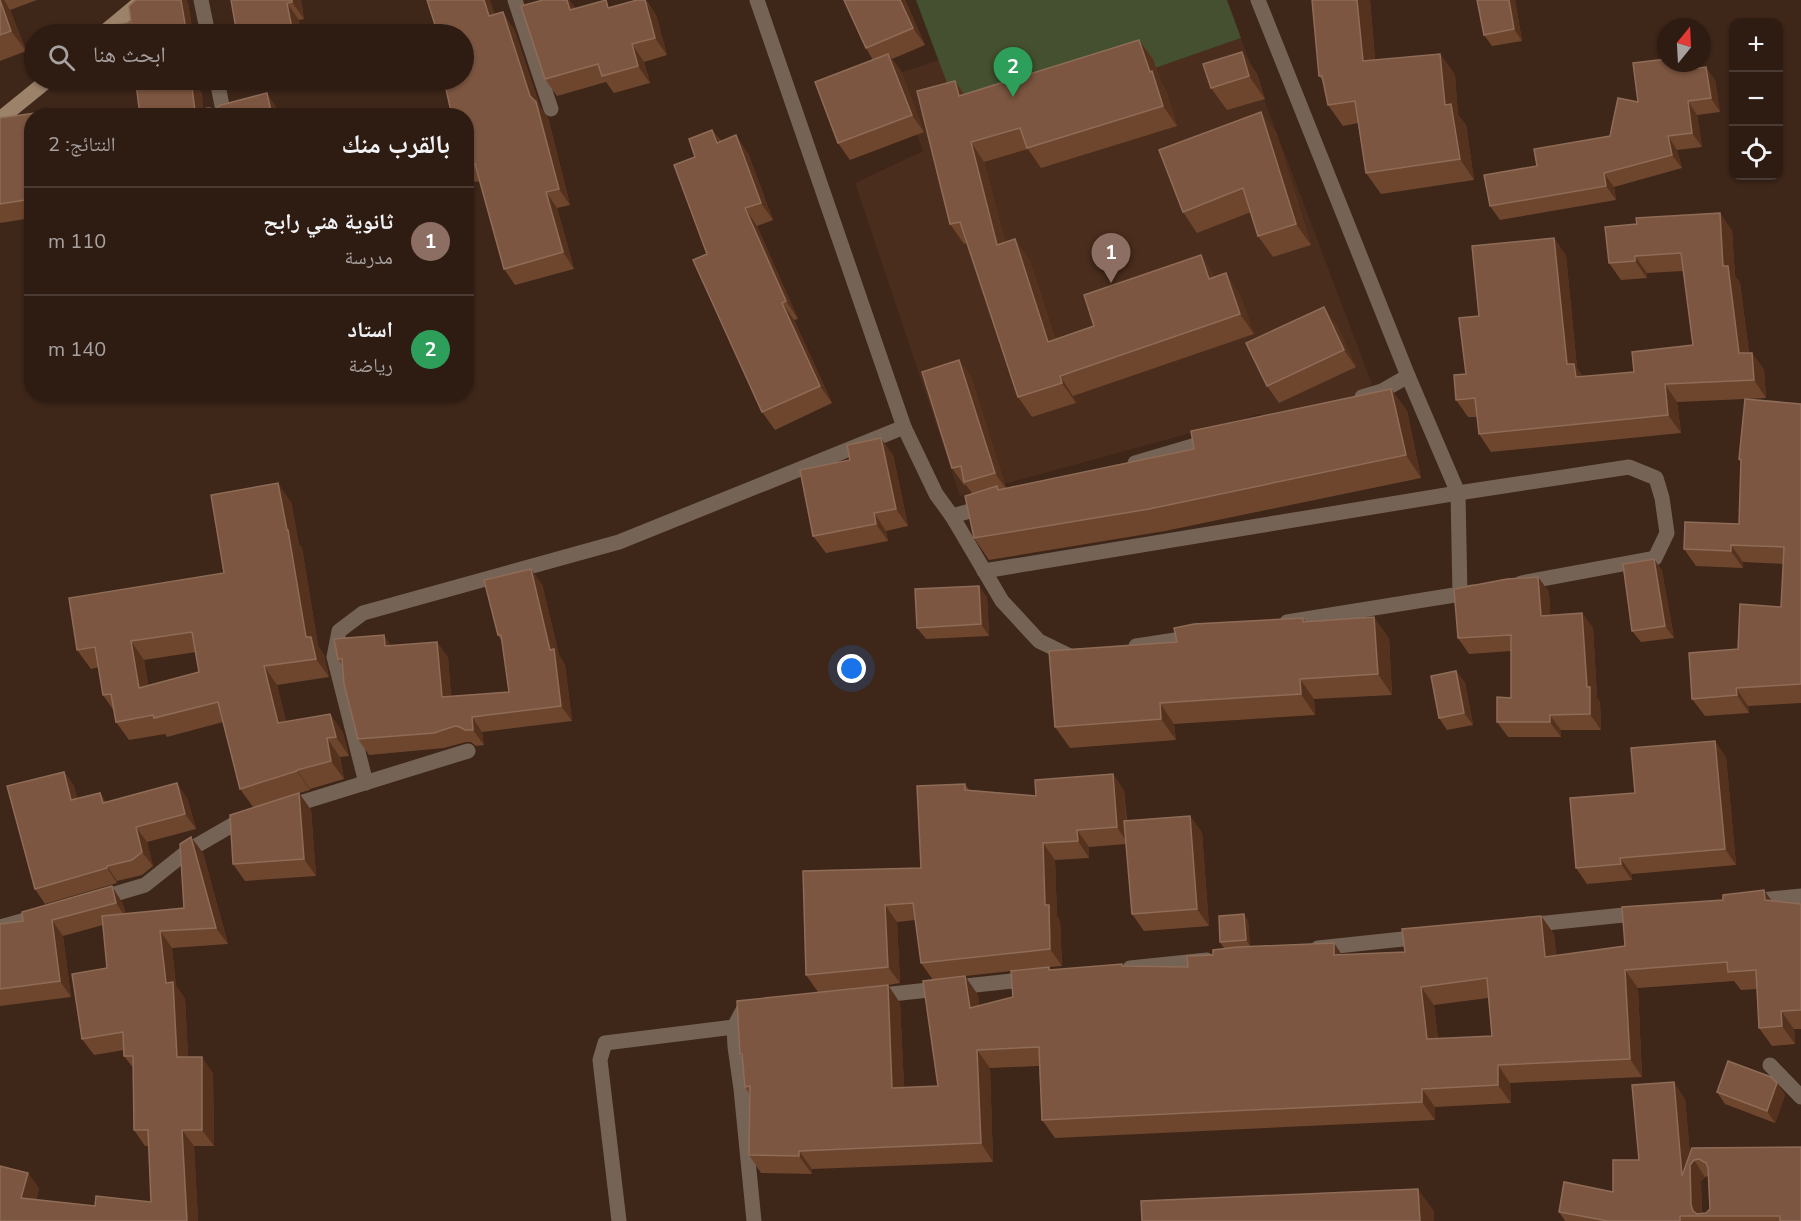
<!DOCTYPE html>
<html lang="ar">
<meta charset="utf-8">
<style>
body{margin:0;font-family:"Nunito Sans","Noto Naskh Arabic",sans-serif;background:#36251c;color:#f1f3f6;direction:rtl}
.controls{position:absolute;right:18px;top:18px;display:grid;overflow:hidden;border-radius:12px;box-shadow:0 2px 4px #0004}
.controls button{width:54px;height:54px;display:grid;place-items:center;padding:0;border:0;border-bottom:2px solid #493a33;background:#2e1c13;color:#f1f3f6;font:30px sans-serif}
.compass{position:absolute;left:1657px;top:18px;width:54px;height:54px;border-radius:50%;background:#2e1c13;box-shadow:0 2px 4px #0004;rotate:18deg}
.you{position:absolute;left:852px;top:669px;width:21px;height:21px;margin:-15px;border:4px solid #fff;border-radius:50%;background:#1a73e8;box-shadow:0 0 0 9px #1a73e833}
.badge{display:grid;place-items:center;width:39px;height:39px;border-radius:50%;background:#6dc2f3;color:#fff;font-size:20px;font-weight:700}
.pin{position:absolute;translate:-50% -50px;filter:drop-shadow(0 2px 3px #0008)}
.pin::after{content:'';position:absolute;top:32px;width:21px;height:18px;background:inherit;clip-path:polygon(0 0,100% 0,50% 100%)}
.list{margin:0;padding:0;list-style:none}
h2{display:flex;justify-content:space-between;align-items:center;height:78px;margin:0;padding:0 24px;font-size:26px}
h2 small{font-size:20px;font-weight:400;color:#a7a1a0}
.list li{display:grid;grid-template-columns:39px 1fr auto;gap:18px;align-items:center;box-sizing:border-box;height:108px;padding:0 24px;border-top:2px solid #493a33}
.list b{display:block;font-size:22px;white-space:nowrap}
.list p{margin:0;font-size:20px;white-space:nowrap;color:#a7a1a0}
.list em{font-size:20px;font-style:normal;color:#a7a1a0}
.icon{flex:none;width:33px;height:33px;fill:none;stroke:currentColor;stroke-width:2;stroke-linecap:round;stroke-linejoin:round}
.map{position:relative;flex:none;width:1801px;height:1221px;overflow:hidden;direction:ltr}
.search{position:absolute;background:#2e1c13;box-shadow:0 2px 4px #0004;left:24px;top:24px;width:450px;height:66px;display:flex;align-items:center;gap:15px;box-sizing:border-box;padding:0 21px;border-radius:33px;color:#a7a1a0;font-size:22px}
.panel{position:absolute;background:#2e1c13;box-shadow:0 2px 4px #0004;left:24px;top:108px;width:450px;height:294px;border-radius:24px;direction:rtl}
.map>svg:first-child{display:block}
</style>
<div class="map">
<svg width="1801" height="1221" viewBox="0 0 1801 1221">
<rect width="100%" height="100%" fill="#3e2619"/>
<path fill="#4a2d1c" d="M1241,38L1372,384L1363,394L1266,424L1260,414L960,496L855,183L923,151L894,75L939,60L966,134Z"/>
<path fill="#44502f" d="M916,0H1227L1241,38L966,134Z"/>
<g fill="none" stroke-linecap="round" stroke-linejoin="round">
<g stroke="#756455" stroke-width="15">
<path d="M201,0L208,34"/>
<path d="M515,0L551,109"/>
<path d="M757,0L904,427L936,494L952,516L988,506"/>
<path d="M1258,0L1408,376L1382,391L1362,397"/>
<path d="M217,80L224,116"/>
<path d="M1408,376L1458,493L1460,595"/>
<path d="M1135,463L1213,440"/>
<path d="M952,516L1002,601L1039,641L1072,657L1077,656"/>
<path d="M984,571L1458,493L1629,467L1656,478L1662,498L1667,533L1655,558L1521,583"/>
<path d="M1287,622L1473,592"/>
<path d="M1136,646L1195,637"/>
<path d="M366,783L334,657L339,631L363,613L619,542L904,427"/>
<path d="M287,807L468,751"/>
<path d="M98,899L145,885L189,850L234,824L250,819"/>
<path d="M1750,901L1801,896"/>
<path d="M1527,925L1643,913"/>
<path d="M0,927L43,915"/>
<path d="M1318,948L1422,937"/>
<path d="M1130,968L1207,960"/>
<path d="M873,996L1031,979"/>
<path d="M751,1009L743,1010L734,1027L735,1047L741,1089L754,1221"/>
<path d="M1770,1065L1801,1097"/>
<path d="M619,1221L600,1060L605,1043L734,1027"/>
</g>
<g stroke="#9d826a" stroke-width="15">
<path d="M102,34L143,0"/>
<path d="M0,119L48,80"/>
</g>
</g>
<g fill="#6e462e" fill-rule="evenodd">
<path d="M0,0H37L10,10L26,51L0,61Z"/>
<path d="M136,0H186L188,3L193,34H106L131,22Z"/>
<path d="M231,0H301L304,19L299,20Z"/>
<path d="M569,0L576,9L611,7L637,0H646L656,15L667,55L644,62L650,83L614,93L606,82L557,96L545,79Z"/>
<path d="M844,0H905L925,45L892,59L901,71L924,132L850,160L838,143L873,60L866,48Z"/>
<path d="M1312,0H1370L1375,60L1440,54L1455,75L1458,115L1466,125L1474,180L1381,194L1366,173L1358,123L1343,126L1328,105L1324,82L1319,76Z"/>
<path d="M1477,0H1515L1522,41L1492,46L1484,35Z"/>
<path d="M495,14L514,29L540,107L548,118L570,205L557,208L574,269L515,285L504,269L480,181L475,182L466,170V116Z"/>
<path d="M1139,40L1153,59L1161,83L1166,91L1177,126L1041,168L1028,149L984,162L1005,242L1029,259L1055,339L1094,326L1201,255L1215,277L1239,293L1254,334L1073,396L1076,403L1032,417L1018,397L967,243L964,244L950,224L964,94Z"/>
<path d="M1242,52L1257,74L1265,99L1227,110L1211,88Z"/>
<path d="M1691,69L1715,80L1720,112L1697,115L1702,147L1677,150L1682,168L1614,187L1616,200L1500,220L1490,206L1610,136L1638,102Z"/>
<path d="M118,80H136L120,82Z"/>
<path d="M1261,112L1276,133L1311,245L1273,257L1258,236L1251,212L1197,233L1183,212Z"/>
<path d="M35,113L37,116H32V218L0,223V118Z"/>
<path d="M712,130L721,141L748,153L773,220L757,226L798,319L794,320L832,403L775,430L762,412L707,254L695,157Z"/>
<path d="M1720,213L1732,231L1735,276L1740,283L1749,353H1752L1764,370L1766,398L1746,399L1801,404V703L1748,706L1749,713L1705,716L1692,699L1738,649L1781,607L1783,564L1743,562V568L1696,566L1684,549L1739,524L1741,463L1739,459L1745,399L1677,402L1681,433L1491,452L1479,434L1477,417H1468L1456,400L1466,374L1479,316L1554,238L1566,256L1577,368L1583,377L1634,372L1693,345L1683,271L1647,273V278L1621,280L1609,263L1637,224Z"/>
<path d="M1336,324L1356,367L1279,403L1267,386Z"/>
<path d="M959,360L971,377L1006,488L1194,449L1391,389L1407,411L1421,478L1165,531L989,560L974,538L972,493L966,485H964L952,468Z"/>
<path d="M893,455L908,526L886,531L888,541L826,553L813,536Z"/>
<path d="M291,502L299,545L302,548L318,646L324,655L329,677L277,685L286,722L330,714L343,733L349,756L340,757L344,779L310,789V790L299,793L311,810L316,876L245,881L233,864L253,807L240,789L223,722L167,737L165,734L129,740L116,722L114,711L103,695L99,667L91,669L77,650L224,573ZM196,652L199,672L148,685L144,660Z"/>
<path d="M1654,559L1662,571L1674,638L1641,642L1632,631Z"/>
<path d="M1538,577L1549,592L1550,615L1582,613L1593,628L1597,698L1600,702L1601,730H1561V737H1508L1497,722L1511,698V651L1469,654L1458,638Z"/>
<path d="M542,584L559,655L565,665L572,721L482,732L484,745L476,746L471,742H466L444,748L369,755L358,739L343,666L338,659L392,646L448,657L451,696L509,692L502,642L498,635Z"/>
<path d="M987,597L989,636L926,639L917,628Z"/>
<path d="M1303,618L1306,622L1389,638L1392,695L1314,699L1315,715L1174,724L1176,740L1070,748L1055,727L1177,642Z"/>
<path d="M1456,671L1465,683L1473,725L1447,730L1439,718Z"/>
<path d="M1726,757L1736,865L1632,874V880L1587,884L1576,868L1635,793Z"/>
<path d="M64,772L74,786L77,798L107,802L187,798L196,829L147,842L153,866L142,875L117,881V883L45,904L35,889Z"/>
<path d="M1113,774L1124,791L1127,821L1190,816L1202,833L1209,926L1144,931L1132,914L1126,844L1089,847V858L1055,860L1057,916L1060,921L1062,966L1049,967L1051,970L1123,966L1188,967L1213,955L1224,948L1220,942L1248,920L1250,946L1238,947L1334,943L1342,955L1405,952L1541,916L1554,934L1556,955L1625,946L1772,901L1801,904V1029H1794L1795,1044L1772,1046L1759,1028L1757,989L1741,990L1734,981L1638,988L1642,1077L1510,1083L1511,1103L1435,1107V1120L1055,1138L1042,1120L1039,1066L990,1068L993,1162L812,1169V1174L761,1173L749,1155V1093L745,1087L743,1058L740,1054L818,992L806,975L921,868L965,784L969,790L1036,796ZM915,920L921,963L933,980L938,1086L904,1087L900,1003L888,985L900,983L897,922ZM1011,971L1013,997L979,1006L978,995L965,976ZM1488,998L1492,1036L1438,1039L1434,1005Z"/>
<path d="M191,837L203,853L228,944L172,948L176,986L185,999L188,1057L213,1073L214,1146H194L198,1221H0L28,1173L39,1189L36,1200L95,1206L151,1202L149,1146H145L134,1130V1069L124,1056V1050L94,1055L82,1039L107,968L103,925L63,936L71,997L0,1006V924L23,921L122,902L126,914L184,908Z"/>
<path d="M1777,1083L1785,1095L1775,1123L1725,1104L1717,1092Z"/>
<path d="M1685,1099L1690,1154L1692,1148L1801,1221H1565L1559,1212L1613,1192L1639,1160ZM1709,1176L1710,1209L1706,1213L1702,1214L1701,1181L1705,1177Z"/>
</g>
<g fill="#55321e">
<path d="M0,0H4L10,10L26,51L11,31Z"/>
<path d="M181,0H186L188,3L193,34H189L186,30Z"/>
<path d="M292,0H301L304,19L292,2Z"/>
<path d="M484,0H490L501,32L489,16Z"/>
<path d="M567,0H569L577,11L570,10Z"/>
<path d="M645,0L656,15L667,55L655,38Z"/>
<path d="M900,0H905L925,45L913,28Z"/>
<path d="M1357,0H1370L1377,82L1363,61Z"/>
<path d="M1509,0H1515L1522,41L1514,29Z"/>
<path d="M287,3L299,20L302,34H293Z"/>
<path d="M503,12L514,29L540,107L548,118L570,205L559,189L530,96Z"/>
<path d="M1139,40L1153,59L1161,83L1166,91L1177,126L1163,106L1150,72Z"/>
<path d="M632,44L644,62L650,83L638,66Z"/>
<path d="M1242,52L1257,74L1265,99L1249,76Z"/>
<path d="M888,54L901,71L924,132L912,115Z"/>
<path d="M1440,54L1455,75L1458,115L1466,125L1474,180L1460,159L1445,105Z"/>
<path d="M1683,63H1686L1692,71L1684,70Z"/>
<path d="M1706,67L1715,80L1720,112L1711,98Z"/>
<path d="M191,80H192L202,93L204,116L195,111Z"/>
<path d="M955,81L969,101L959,96Z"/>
<path d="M267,93L278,110L279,116H272Z"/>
<path d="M1688,101L1697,115L1702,147L1692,133Z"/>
<path d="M1261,112L1276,133L1311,245L1296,224Z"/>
<path d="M712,130L724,147L717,143Z"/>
<path d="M736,135L748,153L773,220L761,203Z"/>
<path d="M1668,136L1677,150L1682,168L1672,155Z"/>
<path d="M971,142L984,162L1011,264L997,245Z"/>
<path d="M1604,173L1614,187L1616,200L1606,186Z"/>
<path d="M28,175L32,181V200L31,199Z"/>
<path d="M546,192L557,208L574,269L563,252Z"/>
<path d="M745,208L757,226L798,319L786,301Z"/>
<path d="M1720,213L1732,231L1735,276L1740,283L1751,371L1739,353L1723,266Z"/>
<path d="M1554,238L1566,256L1577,368L1586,381L1588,395L1567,364Z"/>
<path d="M1015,239L1029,259L1062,361L1048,342Z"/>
<path d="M1201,255L1214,274L1222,299L1209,279Z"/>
<path d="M1635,256L1647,273V278L1635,261Z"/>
<path d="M1226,273L1239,293L1254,334L1240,314Z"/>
<path d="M782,303L794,320L832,403L820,386Z"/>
<path d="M1324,307L1336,324L1356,367L1344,350Z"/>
<path d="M1752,353L1764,370L1766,398L1754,380Z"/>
<path d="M959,360L971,377L1007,490L995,473Z"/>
<path d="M1060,376L1073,396L1076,403L1062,383Z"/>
<path d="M1665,384L1677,402L1681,433L1668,415Z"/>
<path d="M1391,389L1407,411L1421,478L1406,455Z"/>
<path d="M881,438L893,455L908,526L896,509Z"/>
<path d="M278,483L291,502L299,545L302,548L318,646L324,655L329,677L316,659L306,637Z"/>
<path d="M874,513L886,531L888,541L876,524Z"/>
<path d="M1731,545L1743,562V568L1731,551Z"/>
<path d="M1654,559L1662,571L1674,638L1665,626Z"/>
<path d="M531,569L542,584L559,655L565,665L572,721L561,706L550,650Z"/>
<path d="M1538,577L1549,592L1551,631L1541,616Z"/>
<path d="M979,586L987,597L989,636L981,624Z"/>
<path d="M1582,613L1593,628L1597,698L1600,702L1601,730L1590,714L1587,687Z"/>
<path d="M1374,617L1389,638L1392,695L1378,674Z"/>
<path d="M384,635L394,650L385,646Z"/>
<path d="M131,641L144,660L152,706L139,688Z"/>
<path d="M437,642L448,657L452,712L442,697Z"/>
<path d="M264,666L277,685L291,742L278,723Z"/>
<path d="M1456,671L1465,683L1473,725L1464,713Z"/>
<path d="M1300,679L1314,699L1315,715L1301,694Z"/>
<path d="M1736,688L1748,706L1749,713L1737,695Z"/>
<path d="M1160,703L1174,724L1176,740L1161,719Z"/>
<path d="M330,714L343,733L349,756L336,737Z"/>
<path d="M1550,715L1561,730V737L1550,722Z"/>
<path d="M472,717L482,732L484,745L473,730Z"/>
<path d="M327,738L340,757L344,779L331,761Z"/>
<path d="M1715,741L1726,757L1736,865L1725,849Z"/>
<path d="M297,770L310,789V790L297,771Z"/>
<path d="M64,772L74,786L81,814L71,800Z"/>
<path d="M1113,774L1124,791L1128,844L1117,827Z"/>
<path d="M177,783L187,798L196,829L185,814Z"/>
<path d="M100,793L110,807L103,803Z"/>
<path d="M299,793L311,810L316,876L304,859Z"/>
<path d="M1190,816L1202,833L1209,926L1197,909Z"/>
<path d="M136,827L147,842L153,866L142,852Z"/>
<path d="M1077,830L1089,847V858L1078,841Z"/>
<path d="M191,837L203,853L228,944L216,928Z"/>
<path d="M1043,843L1055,860L1057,916L1060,921L1062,966L1050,949L1045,905Z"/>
<path d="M1620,858L1632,874V880L1621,864Z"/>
<path d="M107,866L117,881V883L107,868Z"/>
<path d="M112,886L122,902L127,919L116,903Z"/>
<path d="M1764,890L1777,908L1765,900Z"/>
<path d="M885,905L897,922L900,983L888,967Z"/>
<path d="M1244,914L1248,920L1250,946L1246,940Z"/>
<path d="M1541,916L1554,934L1557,975L1545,957Z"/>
<path d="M52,920L63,936L71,997L60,981Z"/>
<path d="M160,931L172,948L176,986L185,999L189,1073L177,1057L166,983Z"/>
<path d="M1334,943L1346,961L1334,955Z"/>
<path d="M1625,970L1638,988L1642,1077L1630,1059Z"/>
<path d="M965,976L978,995L982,1027L970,1008Z"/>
<path d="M888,985L900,1003L905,1106L892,1088Z"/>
<path d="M1421,987L1434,1005L1440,1057L1427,1039Z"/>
<path d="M1781,1011L1794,1029L1795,1044L1782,1026Z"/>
<path d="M977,1050L990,1068L993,1162L981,1143Z"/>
<path d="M202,1057L213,1073L214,1146L202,1130Z"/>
<path d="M1498,1065L1510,1083L1511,1103L1498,1085Z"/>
<path d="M1674,1082L1685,1099L1691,1164L1694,1160L1705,1177L1701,1181L1702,1216H1697L1693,1211L1682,1176Z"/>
<path d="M1777,1083L1785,1095L1775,1123L1767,1111Z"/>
<path d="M1422,1089L1435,1107V1120L1422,1102Z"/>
<path d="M182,1130L194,1146L198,1221H187Z"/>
<path d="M799,1151L812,1169V1174L799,1156Z"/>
<path d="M28,1173L39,1189L33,1214L21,1198Z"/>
<path d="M1418,1189L1434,1211V1221H1420Z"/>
</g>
<g fill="#7c5640" stroke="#8e6c58" stroke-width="1.5" fill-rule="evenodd">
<path d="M0,0L11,31L0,35Z"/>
<path d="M136,0H181L186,30L159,34H106L105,27L131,22L129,6Z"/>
<path d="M231,0H292V2L287,3L293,34H237Z"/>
<path d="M427,0H484L489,16L503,12L530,96L536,102L559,189L546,192L563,252L504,269L475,164L466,166V116H452L444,80H464V34H438Z"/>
<path d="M543,0H567L570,10L606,0L608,8L637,0H645L655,38L632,44L638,66L602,76L598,64L545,79L521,6Z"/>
<path d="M844,0H900L913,28L866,48Z"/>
<path d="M1312,0H1357L1363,61L1440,54L1445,105L1451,104L1460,159L1366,173L1355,101L1328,105L1322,76H1319Z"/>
<path d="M1477,0H1509L1514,29L1484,35Z"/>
<path d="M1139,40L1150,72L1152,71L1163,106L1027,148L1020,128L971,142L997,245L1015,239L1048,342L1094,326L1084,295L1201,255L1209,279L1226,273L1240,314L1060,376L1062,383L1018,397L960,222L950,224L917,91L955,81L959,96Z"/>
<path d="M1242,52L1249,76L1211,88L1203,64Z"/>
<path d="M888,54L912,115L838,143L815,82Z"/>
<path d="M1666,59V63H1683L1684,70L1706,67L1711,98L1688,101L1692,133L1668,136L1672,155L1604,173L1606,186L1490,206L1484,175L1537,166L1534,149L1610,136L1618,98L1638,102L1633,63Z"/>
<path d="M165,80H191L195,111L208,108L215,109L221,105L267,93L272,116H140L136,83Z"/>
<path d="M1261,112L1296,224L1258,236L1243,188L1183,212L1159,150Z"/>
<path d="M35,113L36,116H32V175H28L31,199L0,204V118Z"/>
<path d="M712,130L717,143L736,135L761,203L745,208L786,301L782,303L820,386L762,412L693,260L707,254L674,165L695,157L689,139Z"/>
<path d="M1720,213L1723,266H1728L1739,353H1752L1754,380L1665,384L1668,415L1479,434L1475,398L1456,400L1454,375L1466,374L1459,318L1479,316L1472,246L1554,238L1567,364H1574L1576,377L1634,372L1632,352L1693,345L1681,253L1635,256V261L1609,263L1605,227L1637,224L1636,218Z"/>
<path d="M1324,307L1344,350L1267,386L1246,343Z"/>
<path d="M959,360L995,473L964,482L961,466L952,468L922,372Z"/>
<path d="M1391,389L1406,455L1149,509L974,538L965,496L997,486L998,490L1194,449L1191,431Z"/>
<path d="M1745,399L1801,404V684L1736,688L1737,695L1692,699L1689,653L1738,649L1740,604L1781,607L1784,547L1731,545V551L1684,549L1685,522L1739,524L1741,460L1739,459Z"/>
<path d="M881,438L896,509L874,513L876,524L813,536L800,470L850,460L847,445Z"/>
<path d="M278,483L287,530H288L306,637H311L316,659L264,666L278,723L330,714L336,737L327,738L331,761L297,770V771L240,789L218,702L154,718L153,715L116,722L111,694L103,695L95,647L77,650L69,598L224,573L211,495ZM192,632L199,672L139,688L131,641Z"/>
<path d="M1654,559L1665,626L1632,631L1623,564Z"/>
<path d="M531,569L550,650L554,649L561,706L472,717L473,730H465L460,727L455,726L434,733L358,739L344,684L342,659H338L334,639L384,635L385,646L437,642L442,697L509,692L501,635H498L484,580Z"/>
<path d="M1538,577L1541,616L1582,613L1587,687H1590V714L1550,715V722H1497V697L1511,698V635L1458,638L1454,589L1507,579Z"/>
<path d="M979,586L981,624L917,628L915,589Z"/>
<path d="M1374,617L1378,674L1300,679L1301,694L1160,703L1161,719L1055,727L1049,651L1177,642L1174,628L1194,624L1303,618V622Z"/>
<path d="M1456,671L1464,713L1439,718L1431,676Z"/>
<path d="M1715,741L1725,849L1620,858L1621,864L1576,868L1570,798L1635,793L1631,748Z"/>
<path d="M64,772L71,800L100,793L103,803L177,783L185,814L136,827L142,852L132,860L107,866V868L35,889L7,786Z"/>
<path d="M1113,774L1117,827L1077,830L1078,841L1043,843L1045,905H1049L1050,949L921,963L913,903L885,905L888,967L806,975L803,871L921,868L917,786L965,784V790L1036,796L1035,780Z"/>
<path d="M299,793L304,859L233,864L230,815Z"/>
<path d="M1190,816L1197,909L1132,914L1124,821Z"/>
<path d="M191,837L216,928L160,931L166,983L173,982L177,1057H202V1130H182L187,1221H0V1166L28,1173L21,1198L95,1206L96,1196L151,1202L148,1130H134L133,1056H124L123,1032L82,1039L72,974L107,968L102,916L184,908L180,844Z"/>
<path d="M112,886L116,903L52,920L60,981L0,989V924L23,921L22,912Z"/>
<path d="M1764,890L1765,900L1801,904V1010L1781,1011L1782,1026L1759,1028L1756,970L1728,972L1727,962L1625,970L1630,1059L1498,1065V1085L1422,1089V1102L1042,1120L1039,1047L977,1050L981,1143L799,1151V1156L749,1155L750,1086L745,1087L742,1054H740L737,1001L888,985L892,1088L938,1086L923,981L965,976L970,1008L1013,997L1011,971L1049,967V970L1122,964V966L1188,967L1187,956L1213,955V950L1238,947L1334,943V955L1405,952L1402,929L1541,916L1545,957L1625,946L1622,907L1723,900V895ZM1487,978L1492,1036L1427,1039L1421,987Z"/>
<path d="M1244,914L1246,940L1220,942L1219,916Z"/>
<path d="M1728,1061L1771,1077L1777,1083L1767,1111L1717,1092Z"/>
<path d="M1674,1082L1682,1176L1692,1148L1801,1147V1221H1780V1216H1680V1221H1608L1559,1212L1564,1182L1613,1192V1160H1639L1632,1085ZM1699,1159L1706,1163L1708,1168L1710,1209L1706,1213L1697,1214L1693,1211L1691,1205L1690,1165L1694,1160Z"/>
<path d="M1418,1189L1420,1221H1142L1141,1201Z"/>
</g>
</svg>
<div class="controls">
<button>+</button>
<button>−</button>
<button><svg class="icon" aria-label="locate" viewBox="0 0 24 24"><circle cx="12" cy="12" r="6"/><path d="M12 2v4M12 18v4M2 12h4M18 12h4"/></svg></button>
</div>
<svg class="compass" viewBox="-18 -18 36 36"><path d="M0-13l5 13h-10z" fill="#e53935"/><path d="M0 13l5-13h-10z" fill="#a7a1a0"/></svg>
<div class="you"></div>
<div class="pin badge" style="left:1111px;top:283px;background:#8d6e63">1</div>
<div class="pin badge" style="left:1013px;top:97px;background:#2e9e5b">2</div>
<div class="search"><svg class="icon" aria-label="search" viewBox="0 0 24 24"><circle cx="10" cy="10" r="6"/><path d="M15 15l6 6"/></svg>ابحث هنا</div>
<section class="panel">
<h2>بالقرب منك<small>النتائج: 2</small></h2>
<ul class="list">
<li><span class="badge" style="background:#8d6e63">1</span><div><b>ثانوية هني رابح</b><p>مدرسة</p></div><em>110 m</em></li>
<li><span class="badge" style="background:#2e9e5b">2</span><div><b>استاد</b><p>رياضة</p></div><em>140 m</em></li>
</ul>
</section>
</div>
